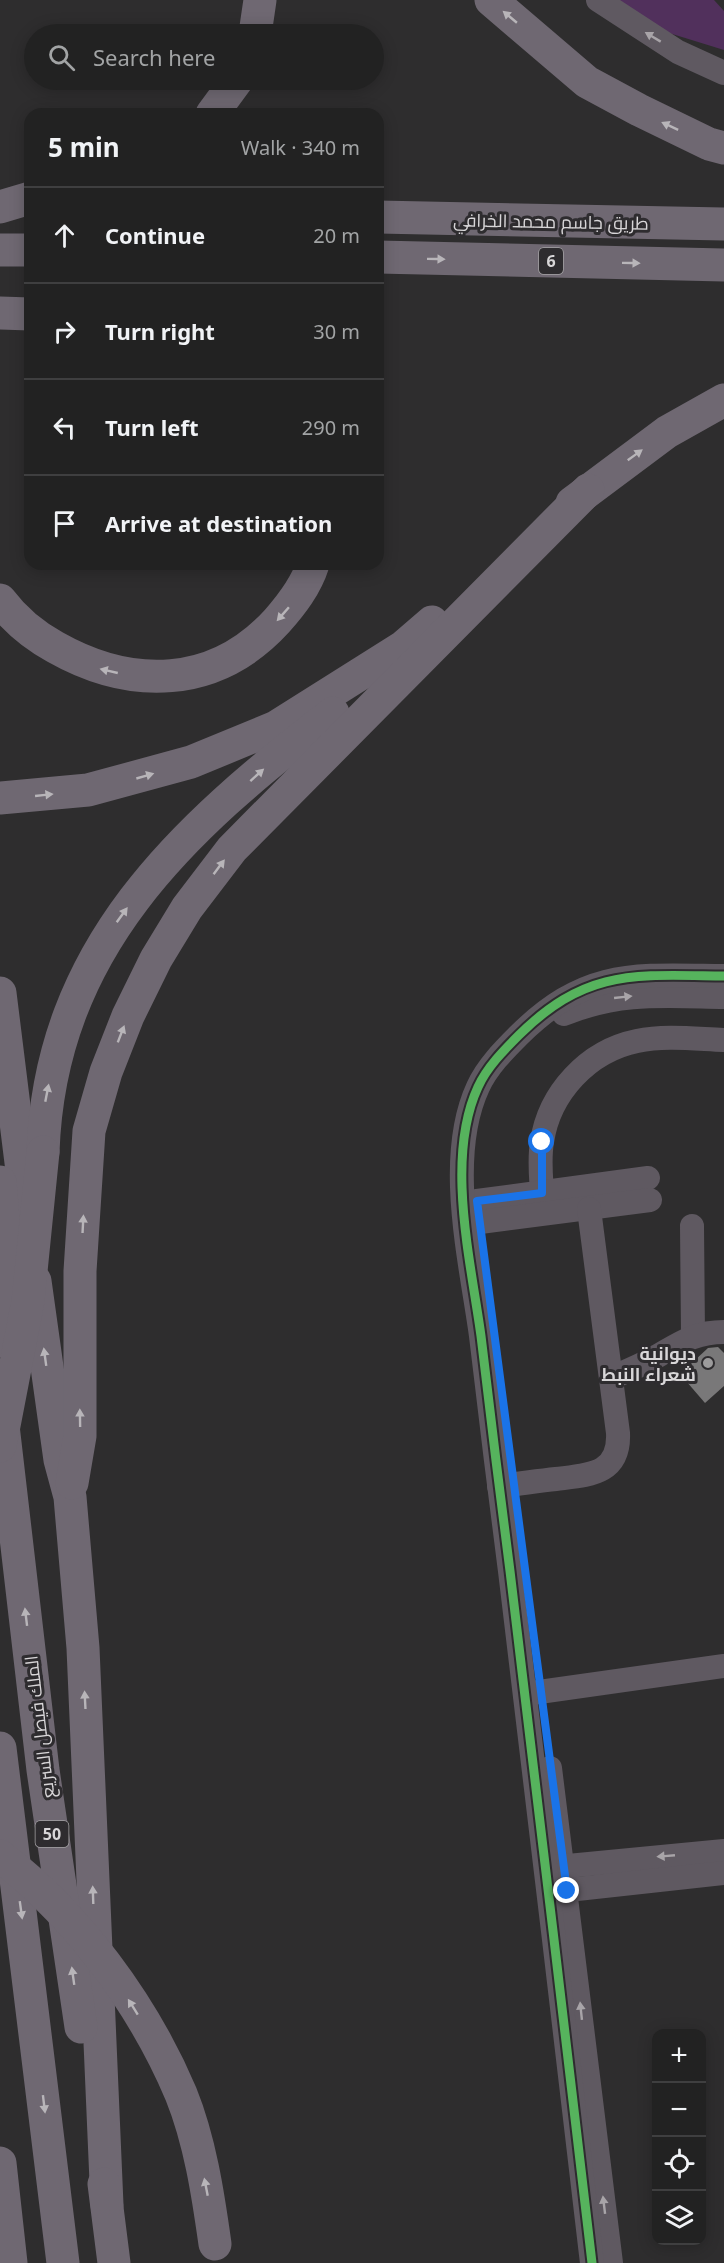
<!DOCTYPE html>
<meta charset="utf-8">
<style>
body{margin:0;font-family:"Noto Sans",Cairo,sans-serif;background:#2e2f2f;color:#f1f3f6}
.controls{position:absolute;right:18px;bottom:18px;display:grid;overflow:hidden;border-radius:12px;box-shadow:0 3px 15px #0003}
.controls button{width:54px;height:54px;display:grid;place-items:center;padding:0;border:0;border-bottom:2px solid #3f3f40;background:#222;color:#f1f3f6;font:30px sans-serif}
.stop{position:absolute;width:18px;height:18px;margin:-14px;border:4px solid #1a73e8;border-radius:50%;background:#fff}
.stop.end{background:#1a73e8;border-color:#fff;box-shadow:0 2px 6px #0008}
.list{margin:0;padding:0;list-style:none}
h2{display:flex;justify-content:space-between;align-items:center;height:78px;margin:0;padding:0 24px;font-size:26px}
h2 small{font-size:20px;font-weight:400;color:#a2a4a5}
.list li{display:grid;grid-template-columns:39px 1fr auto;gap:18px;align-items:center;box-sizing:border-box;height:96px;padding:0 24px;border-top:2px solid #3f3f40}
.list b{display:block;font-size:22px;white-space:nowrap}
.list em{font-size:20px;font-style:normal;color:#a2a4a5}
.icon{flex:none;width:33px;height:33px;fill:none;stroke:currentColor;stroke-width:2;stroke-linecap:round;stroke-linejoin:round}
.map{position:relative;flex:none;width:724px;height:2263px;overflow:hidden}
.search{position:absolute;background:#222;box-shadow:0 3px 15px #0003;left:24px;top:24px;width:360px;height:66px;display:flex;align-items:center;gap:15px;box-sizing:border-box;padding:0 21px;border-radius:33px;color:#a2a4a5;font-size:22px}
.panel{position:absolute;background:#222;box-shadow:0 3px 15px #0003;left:24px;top:108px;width:360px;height:462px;border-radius:18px}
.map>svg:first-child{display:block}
</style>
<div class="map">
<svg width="724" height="2263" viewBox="0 0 724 2263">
<rect width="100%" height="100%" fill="#2e2d2e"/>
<path fill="#51305c" d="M615,0H714L724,11V50L669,33Z"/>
<path fill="#797879" d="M718,1347L724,1353V1386L705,1403L680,1374L708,1348Z"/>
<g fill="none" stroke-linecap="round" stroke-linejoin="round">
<g stroke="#5f5961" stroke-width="24">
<path d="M598,0L678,52L724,73"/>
<path d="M564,1014C620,991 665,996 724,997"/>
<path d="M542,1193C541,1176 539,1159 542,1142C549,1093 588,1051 637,1041C665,1035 696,1039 724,1040"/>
<path d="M477,1201L648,1178"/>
<path d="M480,1222L650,1200"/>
<path d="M692,1226L693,1335"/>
<path d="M611,1378C625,1372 640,1366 654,1358C679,1344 694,1332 724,1332"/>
<path d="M499,1486C518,1484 537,1481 556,1479C588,1475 620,1475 618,1433L589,1209"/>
<path d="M525,1694L724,1666"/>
<path d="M550,1768L611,2263"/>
<path d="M547,1868L724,1851"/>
<path d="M550,1892L724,1873"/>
<path d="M592,2263C564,2032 539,1802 510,1571C500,1493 490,1414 481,1336C471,1262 445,1158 478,1087C487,1067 504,1050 519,1035C587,968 635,975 724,976"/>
</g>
<g stroke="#6f6872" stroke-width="33">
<path d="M491,0L587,82L639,110L709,144L724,148"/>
<path d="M255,34L260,0"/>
<path d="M212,114L237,80"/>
<path d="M0,207L30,198"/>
<path d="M378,217L724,224"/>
<path d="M0,250H30"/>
<path d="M378,257L724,265"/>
<path d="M0,313L30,314"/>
<path d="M572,503L667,432L724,400"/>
<path d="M0,600C15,620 33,635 55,647C131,690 215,689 277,621C292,604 306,586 313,564"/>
<path d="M0,798L88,790L191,762L276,727L403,647L432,622"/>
<path d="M0,993L29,1227"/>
<path d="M43,1152C50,948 182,829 333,713"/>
<path d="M0,1182L14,1348"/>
<path d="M35,1281L60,1460L70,1497L83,1648L107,2205"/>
<path d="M2,1417L43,1770L81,2027"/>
<path d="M72,1483L80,1436V1271L89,1131L106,1072L128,1016L156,959L187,908L232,849L588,490"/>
<path d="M0,1748L63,2263"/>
<path d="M0,2163L11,2263"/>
<path d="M104,2184L114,2263"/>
</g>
<g stroke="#6f6872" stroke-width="33">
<path d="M0,1446L28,1301L43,1152"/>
<path d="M0,1856C77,1915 143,2004 181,2094C200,2141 208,2194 215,2244"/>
</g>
<g stroke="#2e2c2f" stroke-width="13">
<path id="cycleway" d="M592,2263C564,2032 539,1802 510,1571C500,1493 490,1414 481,1336C471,1262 445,1158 478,1087C487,1067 504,1050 519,1035C587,968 635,975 724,976"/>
</g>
<use href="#cycleway" stroke="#56b35d" stroke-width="9"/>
</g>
<defs><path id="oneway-solid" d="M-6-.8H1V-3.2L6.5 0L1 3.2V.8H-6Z" transform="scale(1.5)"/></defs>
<g fill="#b8b5b9">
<use href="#oneway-solid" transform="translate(510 17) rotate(-140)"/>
<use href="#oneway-solid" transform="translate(670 126) rotate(-155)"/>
<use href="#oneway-solid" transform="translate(436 259) rotate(1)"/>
<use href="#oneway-solid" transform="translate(631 263) rotate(1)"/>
<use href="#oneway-solid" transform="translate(635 455) rotate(-36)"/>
<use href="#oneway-solid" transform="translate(283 614) rotate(131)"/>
<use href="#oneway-solid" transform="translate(109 671) rotate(-167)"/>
<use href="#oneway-solid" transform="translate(257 775) rotate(-42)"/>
<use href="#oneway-solid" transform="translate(145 776) rotate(-16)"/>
<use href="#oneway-solid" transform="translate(44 795) rotate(-6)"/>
<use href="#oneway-solid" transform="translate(219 867) rotate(-53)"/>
<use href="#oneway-solid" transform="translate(122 915) rotate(-54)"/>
<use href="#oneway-solid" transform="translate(121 1034) rotate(-69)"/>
<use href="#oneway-solid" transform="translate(47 1093) rotate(-79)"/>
<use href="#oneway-solid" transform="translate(83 1224) rotate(-87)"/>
<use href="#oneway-solid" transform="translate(45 1357) rotate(-98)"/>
<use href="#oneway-solid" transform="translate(80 1418) rotate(-91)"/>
<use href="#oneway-solid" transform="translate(26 1617) rotate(-97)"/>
<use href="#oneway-solid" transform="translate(85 1700) rotate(-93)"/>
<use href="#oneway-solid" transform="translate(93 1895) rotate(-92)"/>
<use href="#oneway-solid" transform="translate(21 1910) rotate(82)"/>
<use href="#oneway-solid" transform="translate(73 1976) rotate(-98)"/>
<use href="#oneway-solid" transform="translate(133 2007) rotate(-122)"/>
<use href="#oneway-solid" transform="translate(44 2104) rotate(83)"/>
<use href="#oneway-solid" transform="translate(206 2187) rotate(-101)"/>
</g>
<g fill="#a8a4a8">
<use href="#oneway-solid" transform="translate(653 37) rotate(-149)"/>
<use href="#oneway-solid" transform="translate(623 997) rotate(-6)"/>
<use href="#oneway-solid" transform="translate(666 1856) rotate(175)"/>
<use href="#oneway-solid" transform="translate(581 2011) rotate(-96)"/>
<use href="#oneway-solid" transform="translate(604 2205) rotate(-97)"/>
</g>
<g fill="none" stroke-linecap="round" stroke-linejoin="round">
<path stroke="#1a73e8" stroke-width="8" d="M542,1142V1193L477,1201L567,1891"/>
</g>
<circle fill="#9c9b9c" stroke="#2e2c2f" stroke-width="2" cx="708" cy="1363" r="6"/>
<g text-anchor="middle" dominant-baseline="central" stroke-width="6" stroke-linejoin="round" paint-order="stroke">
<g fill="#2e2c2f" stroke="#a5a3a5" stroke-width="1.5">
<rect x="539" y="248" width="24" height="26" rx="4.5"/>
<rect x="35.5" y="1821" width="33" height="26" rx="4.5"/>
</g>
<g font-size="16" font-weight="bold" fill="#d8d6d8">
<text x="551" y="261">6</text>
<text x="52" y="1834">50</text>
</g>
<g font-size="18" fill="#d8d6d8" stroke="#2e2c2f">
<text transform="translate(551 221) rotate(1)">طريق جاسم محمد الخرافي</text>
<text transform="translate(39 1727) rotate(-97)">الملك فيصل السريع</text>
</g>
<g font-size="18" font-weight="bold" fill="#d8d6d8" stroke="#2e2c2f" text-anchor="end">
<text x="696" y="1353">ديوانية<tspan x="696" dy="21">شعراء النبط</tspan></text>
</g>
</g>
</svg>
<div class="controls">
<button>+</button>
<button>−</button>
<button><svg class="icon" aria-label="locate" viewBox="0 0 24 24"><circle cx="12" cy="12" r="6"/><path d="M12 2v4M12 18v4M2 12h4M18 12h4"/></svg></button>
<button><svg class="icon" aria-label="layers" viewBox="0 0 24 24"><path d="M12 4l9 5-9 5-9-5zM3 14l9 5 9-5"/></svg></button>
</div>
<div class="stop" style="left:542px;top:1142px"></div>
<div class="stop end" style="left:567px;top:1891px"></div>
<div class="search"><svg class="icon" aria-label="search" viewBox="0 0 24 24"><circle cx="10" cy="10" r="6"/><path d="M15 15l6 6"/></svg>Search here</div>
<section class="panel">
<h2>5 min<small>Walk · 340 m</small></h2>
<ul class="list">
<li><svg class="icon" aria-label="ahead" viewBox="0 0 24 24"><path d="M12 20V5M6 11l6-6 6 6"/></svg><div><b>Continue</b></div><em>20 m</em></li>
<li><svg class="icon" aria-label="right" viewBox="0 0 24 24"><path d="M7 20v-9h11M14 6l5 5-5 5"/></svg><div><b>Turn right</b></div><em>30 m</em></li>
<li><svg class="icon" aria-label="left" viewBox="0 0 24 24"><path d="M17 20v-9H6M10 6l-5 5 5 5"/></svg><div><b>Turn left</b></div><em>290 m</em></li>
<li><svg class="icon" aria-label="arrive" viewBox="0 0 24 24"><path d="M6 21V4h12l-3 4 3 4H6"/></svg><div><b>Arrive at destination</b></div></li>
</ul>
</section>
</div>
